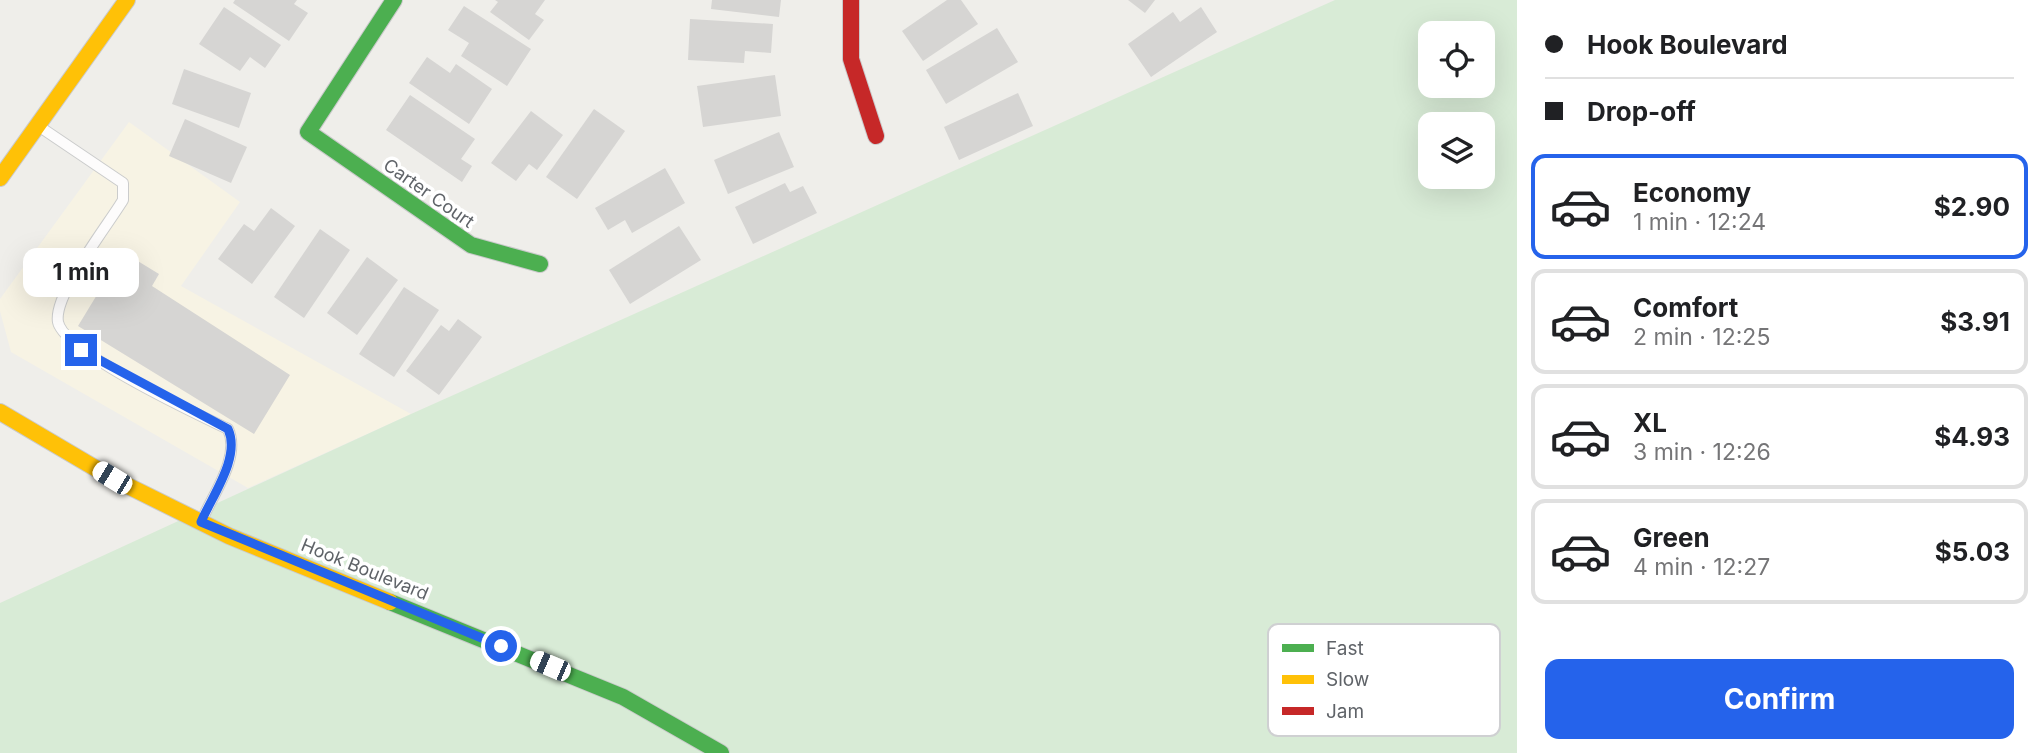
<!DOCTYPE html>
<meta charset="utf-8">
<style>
:root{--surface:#fff;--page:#f6f6f6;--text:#202124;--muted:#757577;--line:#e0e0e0;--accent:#2563eb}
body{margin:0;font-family:Inter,sans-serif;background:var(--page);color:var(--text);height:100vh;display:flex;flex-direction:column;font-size:26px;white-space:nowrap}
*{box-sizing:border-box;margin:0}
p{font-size:23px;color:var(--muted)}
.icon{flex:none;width:38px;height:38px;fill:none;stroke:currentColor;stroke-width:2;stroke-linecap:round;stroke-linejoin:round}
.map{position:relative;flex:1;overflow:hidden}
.details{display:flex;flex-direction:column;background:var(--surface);width:525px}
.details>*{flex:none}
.guide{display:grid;align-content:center;height:154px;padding:0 28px;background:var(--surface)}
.controls{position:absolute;left:1418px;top:21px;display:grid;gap:14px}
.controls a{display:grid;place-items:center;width:77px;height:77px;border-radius:14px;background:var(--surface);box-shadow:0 7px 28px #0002;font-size:35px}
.end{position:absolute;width:32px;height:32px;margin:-16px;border:9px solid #2563eb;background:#fff;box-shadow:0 0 0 4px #fff}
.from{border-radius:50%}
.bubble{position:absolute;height:49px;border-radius:14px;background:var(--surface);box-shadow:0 7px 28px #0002;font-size:23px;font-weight:700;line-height:49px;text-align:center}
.car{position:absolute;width:21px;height:42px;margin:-21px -10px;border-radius:9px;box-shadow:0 0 5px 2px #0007;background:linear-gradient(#fff 24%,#345 0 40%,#fff 0 76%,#345 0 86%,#fff 0)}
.guide b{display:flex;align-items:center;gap:24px;height:66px;font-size:26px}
.guide b+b{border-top:2px solid var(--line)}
.guide i{width:18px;height:18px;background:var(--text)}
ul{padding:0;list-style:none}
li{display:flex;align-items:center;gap:21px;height:105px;margin:0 14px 10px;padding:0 14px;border:4px solid var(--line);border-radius:14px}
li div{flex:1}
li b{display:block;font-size:26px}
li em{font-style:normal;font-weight:700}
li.current{border-color:var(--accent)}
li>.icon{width:63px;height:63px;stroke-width:1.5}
.button{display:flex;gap:14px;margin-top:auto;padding:14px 28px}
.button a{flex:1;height:80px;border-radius:14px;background:var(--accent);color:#fff;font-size:28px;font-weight:700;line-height:80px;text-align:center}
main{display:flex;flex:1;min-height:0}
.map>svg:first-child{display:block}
.commercial{fill:#f7f3e4}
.green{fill:#d8ebd6;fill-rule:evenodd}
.building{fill:#d6d5d3}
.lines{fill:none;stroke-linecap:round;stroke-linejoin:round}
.lane-casing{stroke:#cbcccc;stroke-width:12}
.fast-casing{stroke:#cacacb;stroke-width:18}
.slow-casing{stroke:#cacacb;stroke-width:18}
.jam-casing{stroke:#cacacb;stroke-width:18}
.lane{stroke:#fdfcfc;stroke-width:10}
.fast{stroke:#4caf50;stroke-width:16}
.slow{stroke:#ffc107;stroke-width:16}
.jam{stroke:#c62828;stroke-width:16}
.route{stroke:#2563eb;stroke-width:9}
.labels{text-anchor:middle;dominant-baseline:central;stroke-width:7;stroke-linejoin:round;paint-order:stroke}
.street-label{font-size:18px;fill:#5f6368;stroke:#fff}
.key{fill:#fff;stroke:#cfd0d2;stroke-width:2}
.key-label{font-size:19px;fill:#5f6368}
</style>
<main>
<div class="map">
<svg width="1517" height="753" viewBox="0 0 1517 753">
<rect width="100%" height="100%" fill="#efeeea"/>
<polygon class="commercial" points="129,122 240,202 181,286 411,414 248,488 11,352 0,311 0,299"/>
<path class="green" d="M1335,0H1517V753H0V603L411,414ZM1430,33H1482V86H1430ZM1430,124H1482V177H1430Z"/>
<g class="building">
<polygon points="235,0 297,0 294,4 308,13 289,41 233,3"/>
<polygon points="495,0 545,0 535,14 544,20 529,40 490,12 498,2"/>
<polygon points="712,0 781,0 779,17 711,9"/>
<polygon points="947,0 961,0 978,24 923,61 902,31"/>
<polygon points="1128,0 1155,0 1145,13"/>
<polygon points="464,6 531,49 507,86 461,56 469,43 448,30"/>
<polygon points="224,7 281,45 265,68 250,57 240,71 199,44"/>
<polygon points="1201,7 1217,32 1151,77 1128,44 1173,12 1180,22"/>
<polygon points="690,19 773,24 771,53 745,51 744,63 688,60"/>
<polygon points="997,28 1018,62 946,104 926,70"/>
<polygon points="427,57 450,73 456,64 492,89 469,124 409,83"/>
<polygon points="184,69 251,93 239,128 172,104"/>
<polygon points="775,75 781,116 703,127 697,86"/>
<polygon points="1018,93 1033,126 959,160 944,127"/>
<polygon points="410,95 475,139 461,159 472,166 462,182 386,130"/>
<polygon points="594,109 625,131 577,199 546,177"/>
<polygon points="531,111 563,135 537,170 529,164 516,181 491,163"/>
<polygon points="185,119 247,147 231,183 169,156"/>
<polygon points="779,132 794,167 728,194 714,160"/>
<polygon points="665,168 685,203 632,233 625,220 608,230 595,208"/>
<polygon points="785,183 790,192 803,186 817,213 753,244 735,207"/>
<polygon points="271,208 295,226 252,284 218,259 244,224 254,231"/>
<polygon points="679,226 701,260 630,304 609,270"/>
<polygon points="320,229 350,250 304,318 274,297"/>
<polygon points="123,252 159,274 152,286 290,375 254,434 78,326"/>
<polygon points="367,257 398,280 357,335 327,313"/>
<polygon points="404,287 439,310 394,377 359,354"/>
<polygon points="458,319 482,337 439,395 406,371 441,325 449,331"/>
</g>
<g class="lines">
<defs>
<path id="lane" d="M40,127L123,183V200C108,225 53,295 58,322C64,352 197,414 228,429C241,457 213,494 202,520"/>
<g id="fast">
<polyline points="394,0 308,132 471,245 540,264"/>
<polyline points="390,602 623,697 721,753"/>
</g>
<g id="slow">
<polyline points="0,178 127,0"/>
<polyline points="0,412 112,478 229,536 390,602"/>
</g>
<polyline id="jam" points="851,0 851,59 876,136"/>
</defs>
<use href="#lane" class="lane-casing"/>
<use href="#fast" class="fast-casing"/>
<use href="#slow" class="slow-casing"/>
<use href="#jam" class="jam-casing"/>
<use href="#lane" class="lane"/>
<use href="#fast" class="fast"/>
<use href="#slow" class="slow"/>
<use href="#jam" class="jam"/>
</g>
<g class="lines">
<path class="route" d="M81,350L228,429C241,457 212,496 201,522L501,646"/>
</g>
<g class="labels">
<g class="street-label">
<text transform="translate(429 193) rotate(35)">Carter Court</text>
<text transform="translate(365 569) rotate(22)">Hook Boulevard</text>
</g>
</g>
<rect x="1268" y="624" width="232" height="112" rx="10" class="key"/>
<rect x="1282" y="644" width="32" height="8" fill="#4caf50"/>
<rect x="1282" y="675" width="32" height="9" fill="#ffc107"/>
<rect x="1282" y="707" width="32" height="8" fill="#c62828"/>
<g class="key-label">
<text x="1326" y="655">Fast</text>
<text x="1326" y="686">Slow</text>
<text x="1326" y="718">Jam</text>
</g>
</svg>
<div class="controls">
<a><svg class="icon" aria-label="locate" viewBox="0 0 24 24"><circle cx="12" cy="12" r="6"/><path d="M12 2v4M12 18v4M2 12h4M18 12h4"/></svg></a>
<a><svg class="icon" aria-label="layers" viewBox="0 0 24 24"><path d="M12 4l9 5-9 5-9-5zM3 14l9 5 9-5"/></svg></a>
</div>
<i class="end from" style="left:501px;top:646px"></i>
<i class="end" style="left:81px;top:350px"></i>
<div class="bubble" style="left:23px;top:248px;width:116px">1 min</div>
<i class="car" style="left:112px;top:478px;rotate:301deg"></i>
<i class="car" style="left:550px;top:666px;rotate:293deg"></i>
</div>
<section class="details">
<div class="guide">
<b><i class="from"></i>Hook Boulevard</b>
<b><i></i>Drop-off</b>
</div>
<ul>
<li class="current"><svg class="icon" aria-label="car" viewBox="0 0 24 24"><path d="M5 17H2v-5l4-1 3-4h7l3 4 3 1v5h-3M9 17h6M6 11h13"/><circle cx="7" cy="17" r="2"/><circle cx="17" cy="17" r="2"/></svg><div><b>Economy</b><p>1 min · 12:24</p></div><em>$2.90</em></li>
<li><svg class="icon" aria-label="car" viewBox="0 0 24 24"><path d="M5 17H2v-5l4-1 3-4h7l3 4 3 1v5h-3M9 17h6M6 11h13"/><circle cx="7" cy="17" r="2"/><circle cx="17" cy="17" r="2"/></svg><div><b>Comfort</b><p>2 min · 12:25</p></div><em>$3.91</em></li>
<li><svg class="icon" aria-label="car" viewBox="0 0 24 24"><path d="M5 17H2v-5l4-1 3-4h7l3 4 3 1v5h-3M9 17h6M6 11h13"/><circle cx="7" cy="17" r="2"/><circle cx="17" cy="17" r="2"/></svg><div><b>XL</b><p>3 min · 12:26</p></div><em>$4.93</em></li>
<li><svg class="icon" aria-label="car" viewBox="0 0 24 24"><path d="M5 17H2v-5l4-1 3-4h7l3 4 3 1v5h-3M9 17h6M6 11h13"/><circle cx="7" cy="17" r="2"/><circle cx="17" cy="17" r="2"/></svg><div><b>Green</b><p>4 min · 12:27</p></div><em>$5.03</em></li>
</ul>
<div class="button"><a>Confirm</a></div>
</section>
</main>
